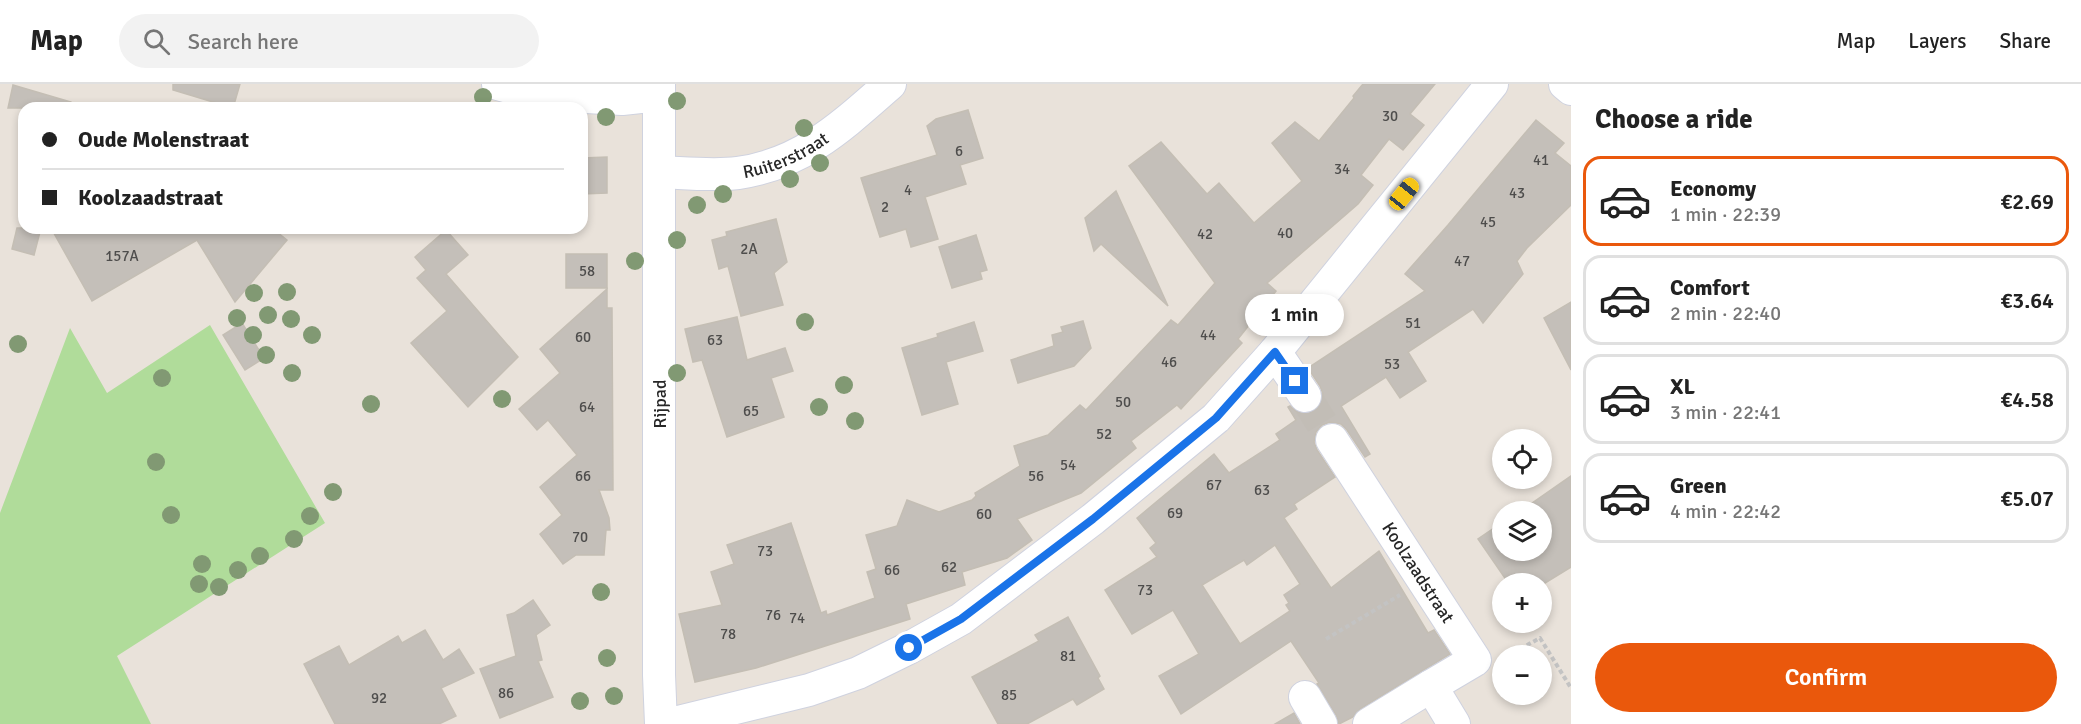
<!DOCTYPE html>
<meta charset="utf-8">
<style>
:root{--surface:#fff;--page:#f2f2f2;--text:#222;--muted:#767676;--line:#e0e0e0;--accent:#ea580c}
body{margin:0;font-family:Signika,sans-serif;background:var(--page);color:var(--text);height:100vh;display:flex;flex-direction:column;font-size:22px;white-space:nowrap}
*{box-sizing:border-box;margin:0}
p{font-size:20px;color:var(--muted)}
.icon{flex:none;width:33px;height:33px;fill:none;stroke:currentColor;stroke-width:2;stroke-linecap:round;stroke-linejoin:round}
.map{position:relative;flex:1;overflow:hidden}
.details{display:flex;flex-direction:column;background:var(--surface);width:510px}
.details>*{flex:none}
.banner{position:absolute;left:18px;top:18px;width:570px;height:132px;border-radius:18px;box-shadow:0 3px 9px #0003;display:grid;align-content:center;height:132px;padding:0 24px;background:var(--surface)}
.controls{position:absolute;left:1492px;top:345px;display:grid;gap:12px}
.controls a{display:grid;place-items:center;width:60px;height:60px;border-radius:50%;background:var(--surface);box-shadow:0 3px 9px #0003;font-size:30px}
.end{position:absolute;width:27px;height:27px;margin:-14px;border:8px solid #1a73e8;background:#fff;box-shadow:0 0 0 3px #fff}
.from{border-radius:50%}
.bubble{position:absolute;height:42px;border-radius:21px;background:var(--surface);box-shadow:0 3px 9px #0003;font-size:20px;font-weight:600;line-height:42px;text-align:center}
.car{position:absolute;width:18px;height:36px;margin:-18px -9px;border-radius:8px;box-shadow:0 0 4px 2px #0007;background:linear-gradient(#f5c518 24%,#345 0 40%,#f5c518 0 76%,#345 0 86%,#f5c518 0)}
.banner b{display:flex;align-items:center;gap:21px;height:57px;font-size:22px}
.banner b+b{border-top:2px solid var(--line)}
.banner i{width:15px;height:15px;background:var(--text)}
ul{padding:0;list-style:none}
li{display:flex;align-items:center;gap:18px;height:90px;margin:0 12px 9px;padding:0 12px;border:3px solid var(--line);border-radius:18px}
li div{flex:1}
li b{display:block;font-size:22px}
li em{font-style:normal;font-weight:600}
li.active{border-color:var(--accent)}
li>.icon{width:54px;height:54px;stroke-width:1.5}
h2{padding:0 24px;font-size:27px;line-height:72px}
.primary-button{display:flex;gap:12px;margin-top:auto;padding:12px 24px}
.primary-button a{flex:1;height:69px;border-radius:36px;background:var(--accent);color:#fff;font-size:24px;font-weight:600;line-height:69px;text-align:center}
header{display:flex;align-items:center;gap:36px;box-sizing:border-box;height:84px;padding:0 30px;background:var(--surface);border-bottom:2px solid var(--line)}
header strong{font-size:28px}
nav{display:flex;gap:33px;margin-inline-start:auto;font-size:21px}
.search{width:420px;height:54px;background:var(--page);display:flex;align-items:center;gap:15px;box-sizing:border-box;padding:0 21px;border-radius:33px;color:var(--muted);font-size:22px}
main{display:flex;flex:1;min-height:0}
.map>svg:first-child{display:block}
.green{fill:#b0dc9a}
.building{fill:#c4bfb9;stroke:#c4beb4;stroke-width:1.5;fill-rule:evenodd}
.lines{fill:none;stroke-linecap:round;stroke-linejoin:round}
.minor-tunnel{stroke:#c2bdb6;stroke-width:32;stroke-dasharray:32 16;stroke-linecap:butt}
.minor-casing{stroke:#cfd2df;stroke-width:34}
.path{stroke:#c3c3c3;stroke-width:4;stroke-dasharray:4.5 3;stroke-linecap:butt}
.minor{stroke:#fff;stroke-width:32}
.tree{fill:#819973}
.route{stroke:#1a73e8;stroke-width:8}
.labels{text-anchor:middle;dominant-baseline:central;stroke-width:4.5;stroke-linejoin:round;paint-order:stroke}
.number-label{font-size:15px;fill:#4e4d4c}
.street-label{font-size:18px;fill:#272727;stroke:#fff}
</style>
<header>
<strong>Map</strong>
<div class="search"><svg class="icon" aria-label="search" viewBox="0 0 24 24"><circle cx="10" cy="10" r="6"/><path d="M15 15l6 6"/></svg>Search here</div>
<nav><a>Map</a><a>Layers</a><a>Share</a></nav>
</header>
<main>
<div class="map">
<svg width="1571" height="640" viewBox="0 0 1571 640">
<rect width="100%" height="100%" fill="#e9e2da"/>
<polygon class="green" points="210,241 325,439 117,572 151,640 0,640 0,429 70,244 107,309"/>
<g class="building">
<polygon points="173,0 240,0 233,24 173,6"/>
<polygon points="1363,0 1435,0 1410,30 1424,41 1403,66 1389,55 1361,91 1373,101 1358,120 1267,199 1276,207 1238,255 1242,259 1181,325 1177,321 1131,357 1136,364 1081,409 1017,435 1032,456 1007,474 962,488 965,501 906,520 910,535 756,584 695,598 679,530 722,521 711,488 734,480 727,461 791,439 821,529 826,527 827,531 875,514 867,488 876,485 866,451 897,442 907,416 939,428 972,416 976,412 975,409 1020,382 1014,362 1048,351 1080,321 1086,326 1171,236 1178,241 1215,199 1129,82 1161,58 1207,110 1219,99 1254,139 1302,97 1272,59 1295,38 1319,57 1354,14 1353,12"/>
<polygon points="13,1 71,18 71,24 8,24"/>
<polygon points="968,26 983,74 960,81 966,100 925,113 938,155 911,163 906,145 880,153 861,94 937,71 927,42 936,35"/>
<path d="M1536,36L1564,59L1555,69L1571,82V121L1527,164L1517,177L1523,190L1483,239L1473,225L1408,268L1426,297L1400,314L1386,293L1341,322L1370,370L1365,373L1347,346L1341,340L1330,338L1322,341L1316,348L1314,358L1317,366L1335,393L1294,420L1297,425L1284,434L1331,504L1379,467L1428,549L1434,546L1450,570L1360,625L1353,633L1339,640L1336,631L1317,600L1319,599L1291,557L1181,630L1159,592L1199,570L1173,526L1132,550L1105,506L1157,473L1150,464L1156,459L1137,434L1214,370L1229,389L1280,356L1276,350L1296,336L1288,323L1290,322L1297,328L1306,330L1316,326L1321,319L1323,310L1320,302L1308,284L1425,207L1405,190L1448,141ZM1275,461L1300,500L1284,511L1289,519L1286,521L1290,527L1240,560L1202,501L1244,476L1247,481Z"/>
<polygon points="607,73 607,109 582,110 582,74"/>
<polygon points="1116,107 1168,222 1101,160 1094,167 1085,134"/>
<polygon points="776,135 787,178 774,189 783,221 741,232 728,182 719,185 712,156 727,152 726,148"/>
<polygon points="17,144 41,144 34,171 12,165"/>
<polygon points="51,144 272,144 287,156 235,218 197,156 92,217"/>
<polygon points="446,146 468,171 446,190 518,273 468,323 411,259 447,227 417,194 426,186 415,173"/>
<polygon points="976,151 987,186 980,188 982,195 952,204 939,163"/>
<rect x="566" y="170" width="41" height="34"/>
<polygon points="607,205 607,224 612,224 613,406 599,406 609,434 610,446 606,446 604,471 576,471 563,480 540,450 562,431 540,403 577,371 548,336 537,346 519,325 560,289 540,265"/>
<polygon points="1571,218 1571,286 1544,234"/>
<polygon points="737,233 747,276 785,264 793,287 771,294 784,333 727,353 702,276 693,278 685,245"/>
<polygon points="1083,237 1091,264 1074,282 1018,299 1011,276 1054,262 1052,251 1063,248 1061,243"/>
<polygon points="974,238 983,267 946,278 958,320 922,331 902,264 938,253 937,250"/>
<polygon points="242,239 264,274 245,286 223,251"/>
<polygon points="1571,392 1571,483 1542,501 1542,500 1509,500 1478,455 1503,438 1503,466 1542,466 1542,428 1519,428"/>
<polygon points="533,516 550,541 536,551 542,576 538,577 553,613 500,634 480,585 516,572 507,531 514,529"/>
<polygon points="1068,533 1100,592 1098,594 1104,605 1077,621 1073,615 1027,640 998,640 972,593 1039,557 1035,551"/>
<polygon points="425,546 443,576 459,565 474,589 441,604 456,632 439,640 335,640 304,580 339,562 349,581 398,552 402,559"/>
<polygon points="1294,629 1300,640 1275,640"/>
</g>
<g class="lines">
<polyline class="minor-tunnel" points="1305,312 1332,356"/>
<defs>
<g id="minor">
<polyline points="498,0 533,10 622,15 659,11"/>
<polyline points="659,0 659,591 661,640"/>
<polyline points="1565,0 1571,5"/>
<path id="s1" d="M660,88C685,89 713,92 738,89C803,80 843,41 890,0"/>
<polyline points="1275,268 1305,312"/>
<path id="s2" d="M1332,356L1475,576L1431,602L1454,640"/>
<polyline points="1305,613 1321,640"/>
<polyline points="670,640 809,606 858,589 909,564 961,535 1093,435 1216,334 1275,268 1492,0"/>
<polyline points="1369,640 1431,602"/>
</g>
</defs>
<use href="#minor" class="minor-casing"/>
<g class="path">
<polyline points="1326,555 1400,511"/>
<polyline points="1507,572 1540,554 1571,604"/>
</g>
<use href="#minor" class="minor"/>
</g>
<g class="tree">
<circle cx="483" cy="13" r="9"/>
<circle cx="677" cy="17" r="9"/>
<circle cx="606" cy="33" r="9"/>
<circle cx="804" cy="44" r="9"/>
<circle cx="820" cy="79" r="9"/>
<circle cx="790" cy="95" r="9"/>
<circle cx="723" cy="110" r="9"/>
<circle cx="697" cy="121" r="9"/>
<circle cx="677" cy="156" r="9"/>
<circle cx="635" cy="177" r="9"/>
<circle cx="287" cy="208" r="9"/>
<circle cx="254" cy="209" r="9"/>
<circle cx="268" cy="231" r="9"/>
<circle cx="237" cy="234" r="9"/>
<circle cx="291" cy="235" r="9"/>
<circle cx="805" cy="238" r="9"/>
<circle cx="253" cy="251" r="9"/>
<circle cx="312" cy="251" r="9"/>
<circle cx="18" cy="260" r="9"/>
<circle cx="266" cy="271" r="9"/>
<circle cx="292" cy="289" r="9"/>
<circle cx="677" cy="289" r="9"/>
<circle cx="162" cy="294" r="9"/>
<circle cx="844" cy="301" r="9"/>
<circle cx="502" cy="315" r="9"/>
<circle cx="371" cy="320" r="9"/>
<circle cx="819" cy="323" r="9"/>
<circle cx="855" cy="337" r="9"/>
<circle cx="156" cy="378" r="9"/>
<circle cx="333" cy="408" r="9"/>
<circle cx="171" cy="431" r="9"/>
<circle cx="310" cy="432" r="9"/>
<circle cx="294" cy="455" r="9"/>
<circle cx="260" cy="472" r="9"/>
<circle cx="202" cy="480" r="9"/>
<circle cx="238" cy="486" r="9"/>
<circle cx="199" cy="500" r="9"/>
<circle cx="219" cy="503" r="9"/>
<circle cx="601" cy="508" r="9"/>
<circle cx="607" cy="574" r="9"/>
<circle cx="614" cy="612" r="9"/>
<circle cx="580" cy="617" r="9"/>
</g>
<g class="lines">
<polyline class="route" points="909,564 961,535 1093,435 1216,334 1275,268 1295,297"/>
</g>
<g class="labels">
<g class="number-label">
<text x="1390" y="32">30</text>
<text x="959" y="67">6</text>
<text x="1541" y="76">41</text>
<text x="1342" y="85">34</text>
<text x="908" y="106">4</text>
<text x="1517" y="109">43</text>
<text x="885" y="123">2</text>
<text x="1488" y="138">45</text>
<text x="1285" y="149">40</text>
<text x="1205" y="150">42</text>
<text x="749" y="165">2A</text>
<text x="122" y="172">157A</text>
<text x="1462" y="177">47</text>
<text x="587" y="187">58</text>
<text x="1413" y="239">51</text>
<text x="1208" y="251">44</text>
<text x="583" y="253">60</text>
<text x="715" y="256">63</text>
<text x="1169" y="278">46</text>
<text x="1392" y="280">53</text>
<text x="1123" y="318">50</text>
<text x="587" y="323">64</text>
<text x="751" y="327">65</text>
<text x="1104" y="350">52</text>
<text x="1068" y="381">54</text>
<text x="583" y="392">66</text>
<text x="1036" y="392">56</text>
<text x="1214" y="401">67</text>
<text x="1262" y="406">63</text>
<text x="1175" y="429">69</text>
<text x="984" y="430">60</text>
<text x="580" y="453">70</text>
<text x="765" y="467">73</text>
<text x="949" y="483">62</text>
<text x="892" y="486">66</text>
<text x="1145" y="506">73</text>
<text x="773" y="531">76</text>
<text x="797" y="534">74</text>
<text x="728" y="550">78</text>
<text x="1068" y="572">81</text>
<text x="506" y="609">86</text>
<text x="1009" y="611">85</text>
<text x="379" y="614">92</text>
</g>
<g class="street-label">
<text stroke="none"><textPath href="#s1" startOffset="129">Ruiterstraat</textPath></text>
<text transform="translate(660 320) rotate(-90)">Rijpad</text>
<text stroke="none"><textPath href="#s2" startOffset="158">Koolzaadstraat</textPath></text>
</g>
</g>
</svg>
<div class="controls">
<a><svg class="icon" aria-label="locate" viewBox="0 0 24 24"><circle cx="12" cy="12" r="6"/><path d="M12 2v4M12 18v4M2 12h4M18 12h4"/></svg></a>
<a><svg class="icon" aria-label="layers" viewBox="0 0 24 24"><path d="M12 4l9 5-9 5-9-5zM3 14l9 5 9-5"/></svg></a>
<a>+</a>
<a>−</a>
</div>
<i class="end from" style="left:909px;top:564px"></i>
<i class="end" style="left:1295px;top:297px"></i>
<div class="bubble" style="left:1245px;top:210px;width:99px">1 min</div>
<i class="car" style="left:1404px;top:110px;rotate:39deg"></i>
<div class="banner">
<b><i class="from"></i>Oude Molenstraat</b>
<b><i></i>Koolzaadstraat</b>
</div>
</div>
<section class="details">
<h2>Choose a ride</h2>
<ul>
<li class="active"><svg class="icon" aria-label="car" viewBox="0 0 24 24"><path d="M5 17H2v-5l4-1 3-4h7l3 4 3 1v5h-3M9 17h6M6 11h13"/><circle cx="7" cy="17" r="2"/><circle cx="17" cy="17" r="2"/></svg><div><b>Economy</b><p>1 min · 22:39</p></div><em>€2.69</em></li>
<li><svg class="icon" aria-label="car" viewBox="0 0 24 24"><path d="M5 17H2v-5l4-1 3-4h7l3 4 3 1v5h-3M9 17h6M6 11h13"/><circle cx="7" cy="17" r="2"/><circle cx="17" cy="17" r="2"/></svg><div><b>Comfort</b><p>2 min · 22:40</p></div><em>€3.64</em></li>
<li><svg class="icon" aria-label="car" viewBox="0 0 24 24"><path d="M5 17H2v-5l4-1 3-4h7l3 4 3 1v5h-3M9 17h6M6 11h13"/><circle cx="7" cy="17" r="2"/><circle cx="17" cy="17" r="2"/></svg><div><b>XL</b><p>3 min · 22:41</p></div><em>€4.58</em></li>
<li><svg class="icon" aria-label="car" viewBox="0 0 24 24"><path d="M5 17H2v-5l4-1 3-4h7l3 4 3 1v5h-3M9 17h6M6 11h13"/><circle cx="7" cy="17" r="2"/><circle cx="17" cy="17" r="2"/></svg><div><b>Green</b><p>4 min · 22:42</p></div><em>€5.07</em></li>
</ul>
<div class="primary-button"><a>Confirm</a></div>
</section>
</main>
